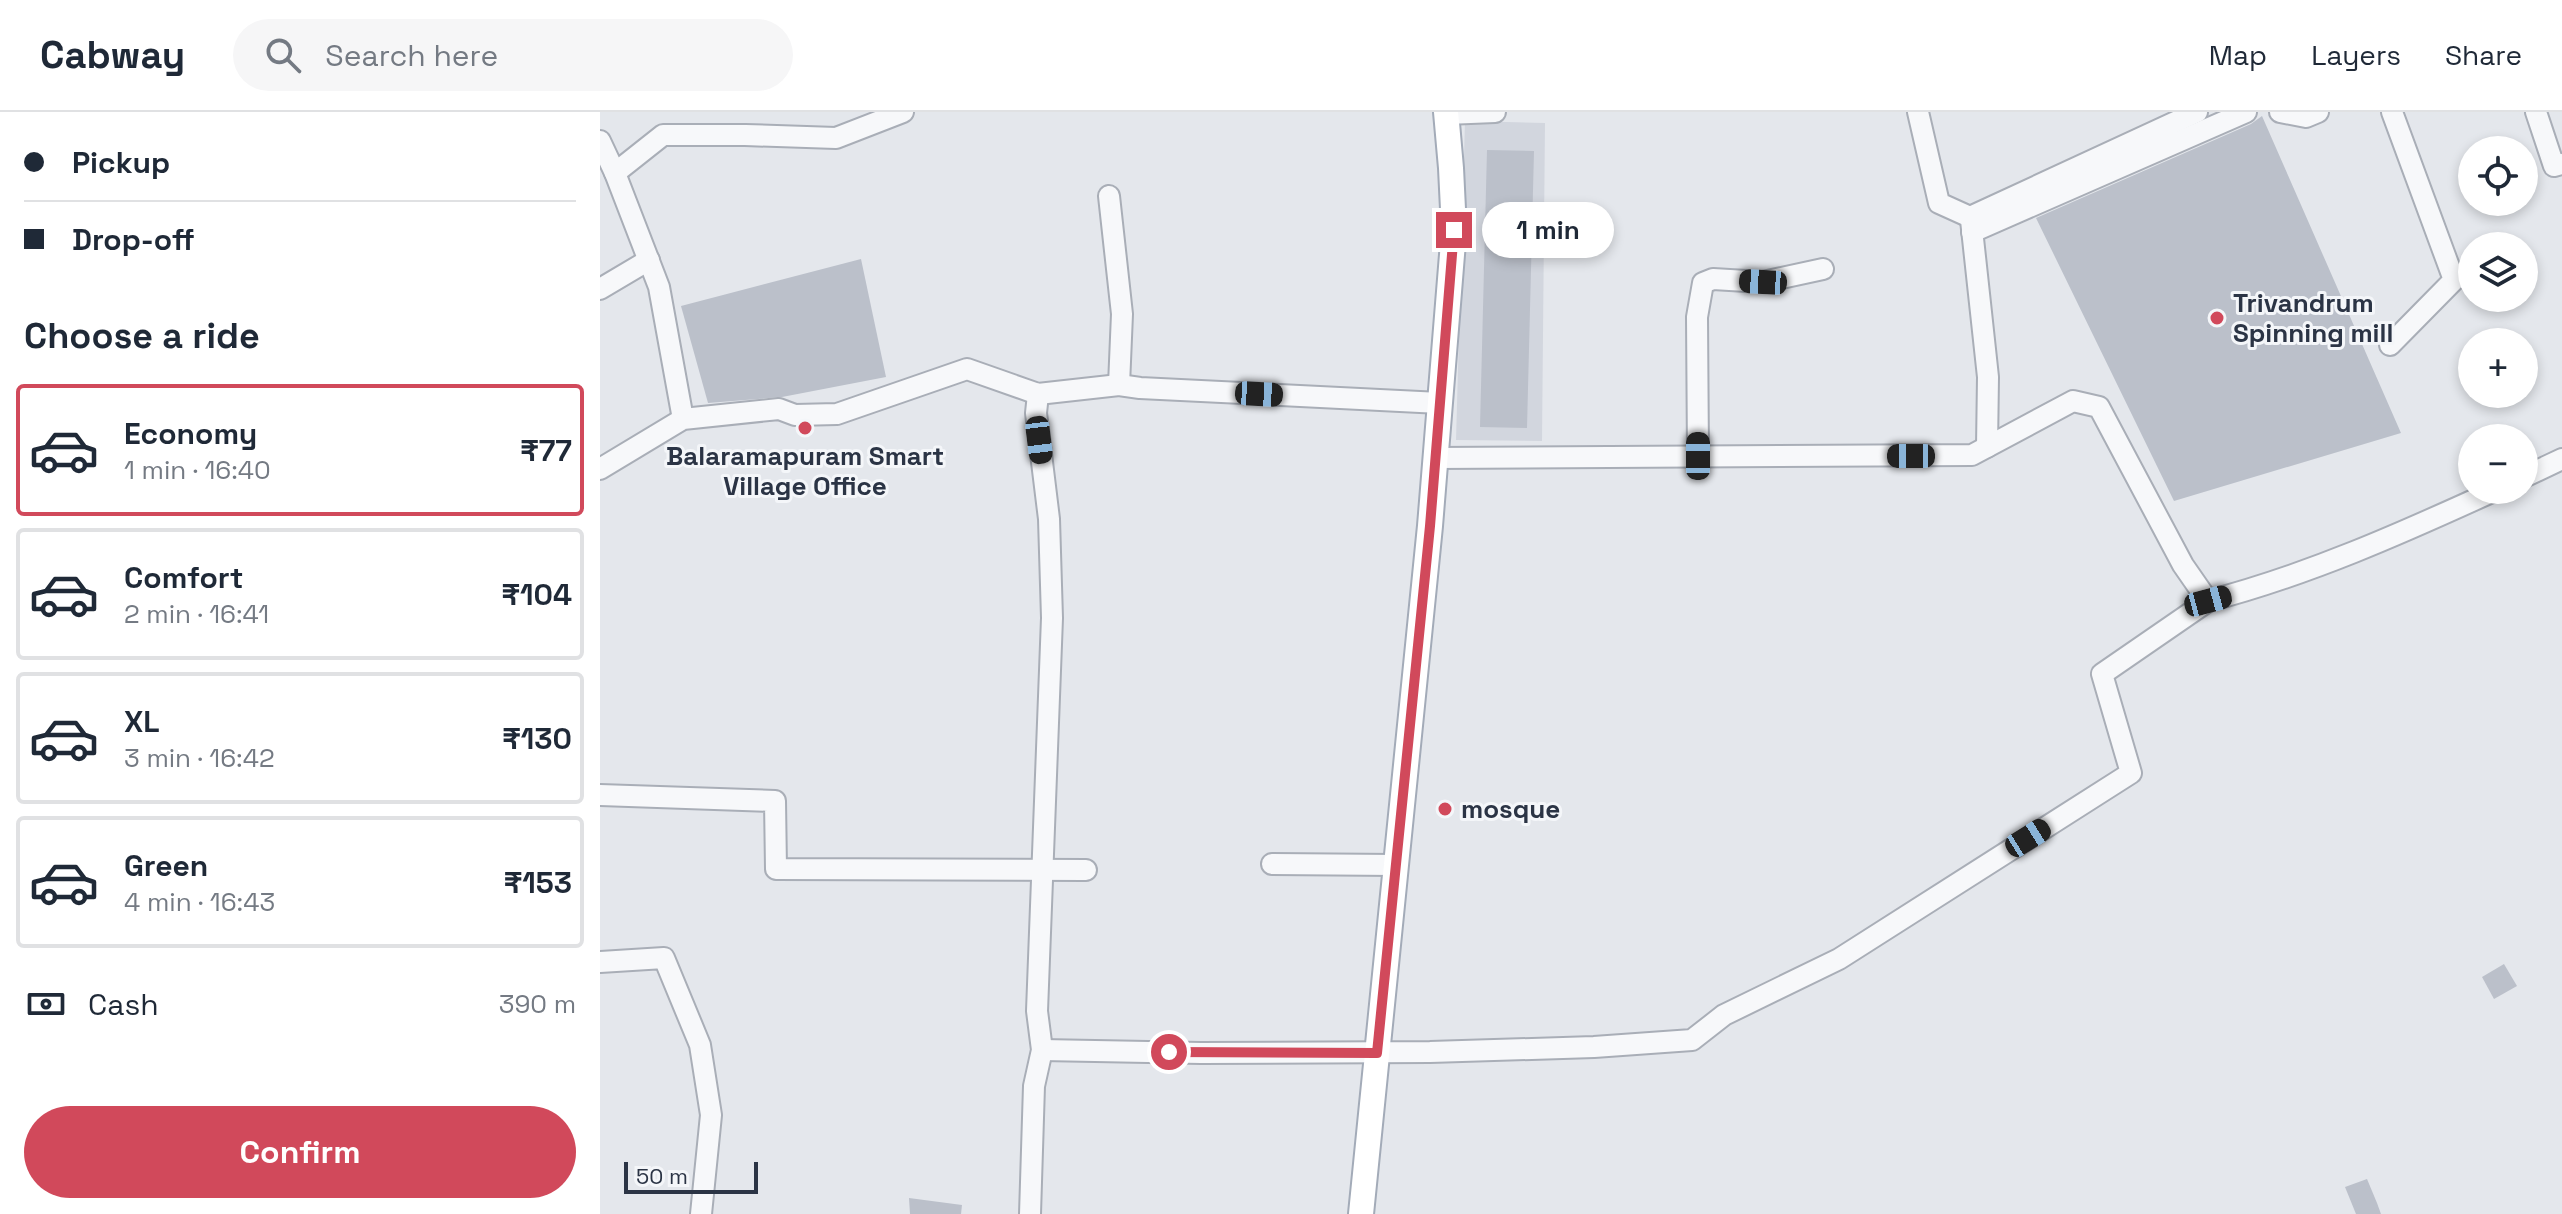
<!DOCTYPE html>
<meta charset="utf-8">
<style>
:root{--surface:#fff;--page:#f6f6f7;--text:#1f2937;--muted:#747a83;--line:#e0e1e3;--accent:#d1495b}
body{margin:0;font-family:"Space Grotesk",sans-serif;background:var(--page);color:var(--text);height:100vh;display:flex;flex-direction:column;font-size:30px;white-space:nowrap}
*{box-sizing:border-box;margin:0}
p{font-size:26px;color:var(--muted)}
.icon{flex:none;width:44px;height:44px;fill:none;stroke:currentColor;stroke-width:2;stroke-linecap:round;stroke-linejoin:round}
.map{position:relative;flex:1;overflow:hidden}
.sheet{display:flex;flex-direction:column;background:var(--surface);width:600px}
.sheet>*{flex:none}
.top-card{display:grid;align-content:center;height:176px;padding:0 24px;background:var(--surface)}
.fabs{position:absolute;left:1858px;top:24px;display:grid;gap:16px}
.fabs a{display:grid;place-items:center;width:80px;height:80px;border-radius:50%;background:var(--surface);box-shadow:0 4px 12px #0003;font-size:40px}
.scale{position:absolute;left:24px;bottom:20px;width:134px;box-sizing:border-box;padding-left:8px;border:4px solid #2b3445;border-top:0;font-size:22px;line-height:28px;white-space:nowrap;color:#2b3445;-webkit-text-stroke:6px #f4f6f9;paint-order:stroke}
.end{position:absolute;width:36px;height:36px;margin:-18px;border:10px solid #d1495b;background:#fff;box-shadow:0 0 0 4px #fff}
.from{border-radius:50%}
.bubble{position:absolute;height:56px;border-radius:28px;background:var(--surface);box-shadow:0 4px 12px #0003;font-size:26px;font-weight:700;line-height:56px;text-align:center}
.car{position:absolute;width:24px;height:48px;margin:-24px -12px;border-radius:10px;box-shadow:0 0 6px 2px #0007;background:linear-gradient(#222 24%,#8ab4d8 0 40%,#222 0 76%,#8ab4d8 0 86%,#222 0)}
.top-card b{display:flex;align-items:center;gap:28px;height:76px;font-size:30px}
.top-card b+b{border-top:2px solid var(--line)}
.top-card i{width:20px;height:20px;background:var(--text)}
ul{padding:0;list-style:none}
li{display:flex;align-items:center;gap:24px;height:132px;margin:0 16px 12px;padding:0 8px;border:4px solid var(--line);border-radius:8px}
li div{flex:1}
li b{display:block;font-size:30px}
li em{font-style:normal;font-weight:700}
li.on{border-color:var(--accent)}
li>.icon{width:72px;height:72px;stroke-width:1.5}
h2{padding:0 24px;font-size:36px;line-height:96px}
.pay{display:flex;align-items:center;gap:20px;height:88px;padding:0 24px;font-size:30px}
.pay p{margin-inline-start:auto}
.primary-button{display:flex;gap:16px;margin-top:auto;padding:16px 24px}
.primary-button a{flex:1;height:92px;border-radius:48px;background:var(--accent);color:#fff;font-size:32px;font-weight:700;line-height:92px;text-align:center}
header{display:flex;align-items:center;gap:48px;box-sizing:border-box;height:112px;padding:0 40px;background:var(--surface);border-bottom:2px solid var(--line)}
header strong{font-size:38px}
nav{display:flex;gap:44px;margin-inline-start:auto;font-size:28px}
.search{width:560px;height:72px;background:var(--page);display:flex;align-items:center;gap:20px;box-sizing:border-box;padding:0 28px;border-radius:44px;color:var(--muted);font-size:30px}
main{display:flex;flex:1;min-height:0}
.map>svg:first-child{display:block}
.built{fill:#d2d6de}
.building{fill:#bbc0ca}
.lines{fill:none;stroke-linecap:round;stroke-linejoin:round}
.minor-casing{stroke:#a9aeb7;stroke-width:24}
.major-casing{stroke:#a3abb8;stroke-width:28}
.minor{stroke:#f7f8fa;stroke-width:20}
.major{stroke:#fff;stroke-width:24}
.route{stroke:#d1495b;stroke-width:10}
.poi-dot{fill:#d1495b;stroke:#f4f6f9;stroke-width:3}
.labels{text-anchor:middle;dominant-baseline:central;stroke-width:6;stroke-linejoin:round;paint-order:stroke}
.poi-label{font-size:26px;font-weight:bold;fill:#2b3445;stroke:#f4f6f9;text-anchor:start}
</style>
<header>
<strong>Cabway</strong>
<div class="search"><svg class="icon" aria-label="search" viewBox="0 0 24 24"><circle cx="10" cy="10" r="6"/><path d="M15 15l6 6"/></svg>Search here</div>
<nav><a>Map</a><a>Layers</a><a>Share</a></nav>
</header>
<main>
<section class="sheet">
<div class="top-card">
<b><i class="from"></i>Pickup</b>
<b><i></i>Drop-off</b>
</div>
<h2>Choose a ride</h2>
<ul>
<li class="on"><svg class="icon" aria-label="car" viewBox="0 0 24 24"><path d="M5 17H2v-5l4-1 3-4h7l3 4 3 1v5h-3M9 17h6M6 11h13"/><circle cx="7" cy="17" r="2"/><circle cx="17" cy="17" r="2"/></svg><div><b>Economy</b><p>1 min · 16:40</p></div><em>₹77</em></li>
<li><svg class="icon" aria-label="car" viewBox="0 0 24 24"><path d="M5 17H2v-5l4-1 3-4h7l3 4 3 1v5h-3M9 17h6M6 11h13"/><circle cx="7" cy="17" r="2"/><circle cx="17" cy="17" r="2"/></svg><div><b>Comfort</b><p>2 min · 16:41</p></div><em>₹104</em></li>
<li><svg class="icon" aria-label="car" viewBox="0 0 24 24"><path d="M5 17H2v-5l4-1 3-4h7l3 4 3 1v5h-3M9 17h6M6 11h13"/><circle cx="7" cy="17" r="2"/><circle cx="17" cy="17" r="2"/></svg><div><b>XL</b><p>3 min · 16:42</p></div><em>₹130</em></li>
<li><svg class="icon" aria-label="car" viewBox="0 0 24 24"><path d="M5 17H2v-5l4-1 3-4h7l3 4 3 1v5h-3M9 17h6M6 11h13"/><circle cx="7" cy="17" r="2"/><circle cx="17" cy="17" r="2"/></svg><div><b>Green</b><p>4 min · 16:43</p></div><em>₹153</em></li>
</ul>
<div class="pay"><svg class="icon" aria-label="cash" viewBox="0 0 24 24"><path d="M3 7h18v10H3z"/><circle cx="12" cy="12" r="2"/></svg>Cash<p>390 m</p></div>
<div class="primary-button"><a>Confirm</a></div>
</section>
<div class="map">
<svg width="1962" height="1102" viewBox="0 0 1962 1102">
<rect width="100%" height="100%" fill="#e4e7ec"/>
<polygon class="built" points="865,9 945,11 942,329 856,328"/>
<g class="building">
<polygon points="1662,4 1801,321 1574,389 1436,106 1651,12"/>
<polygon points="887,38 934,39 927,316 880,315"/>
<polygon points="261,147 286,265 182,285 108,291 81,194"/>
<polygon points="1904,852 1917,874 1894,887 1882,865"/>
<polygon points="1767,1067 1777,1091 1781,1102 1756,1102 1745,1075"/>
<polygon points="309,1086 362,1093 361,1102 310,1102"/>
</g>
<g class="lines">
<defs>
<g id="minor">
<polyline points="1318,0 1339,91 1370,105 1597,0"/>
<polyline points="1680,0 1706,5 1718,0"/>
<polyline points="1936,0 1954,54 1962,52"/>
<polyline points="846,2 895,0"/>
<polyline points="0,29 15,61 59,175 83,307"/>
<polyline points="15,61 63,23 145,23 236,26 303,0"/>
<polyline points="509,84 522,202 519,273"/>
<polyline points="1371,108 1388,265 1387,335"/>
<polyline points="1372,120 1646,0"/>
<polyline points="0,177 49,148"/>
<polyline points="1790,233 1854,168 1792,0"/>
<polyline points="1098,344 1097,205 1103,171 1113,167 1163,170 1223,157"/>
<path d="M835,346L1372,343L1473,289L1499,295L1583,453L1608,489C1708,463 1802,421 1896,378"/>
<polyline points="0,357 83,307 179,297 195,303 237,302 367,257 438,282 519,273 540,276 840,291"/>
<polyline points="1924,365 1962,347"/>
<polyline points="0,683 175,689 176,757 486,758"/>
<polyline points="672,752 796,753"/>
<polyline points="0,850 64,846 100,933 111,1003 101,1102"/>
<polyline points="442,938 601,941 830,940 994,935 1092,928 1124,903 1239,847 1531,661 1502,562 1608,489"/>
<polyline points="430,1102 434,974 442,938 437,899 452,506 449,407 436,301 438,282"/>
</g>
<polyline id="major" points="761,1102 830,414 854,118 851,56 846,0"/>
</defs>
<use href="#minor" class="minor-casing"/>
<use href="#major" class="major-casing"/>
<use href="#minor" class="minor"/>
<use href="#major" class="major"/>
</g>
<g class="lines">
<polyline class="route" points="569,940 777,941 830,414 854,118"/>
</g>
<g class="poi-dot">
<circle cx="1617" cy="206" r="8"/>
<circle cx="205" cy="316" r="8"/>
<circle cx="845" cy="697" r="8"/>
</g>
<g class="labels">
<g class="poi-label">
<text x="1633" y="191">Trivandrum<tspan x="1633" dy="30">Spinning mill</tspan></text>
<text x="205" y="344" text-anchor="middle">Balaramapuram Smart<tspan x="205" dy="30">Village Office</tspan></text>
<text x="861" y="697">mosque</text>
</g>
</g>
</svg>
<div class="fabs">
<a><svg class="icon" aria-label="locate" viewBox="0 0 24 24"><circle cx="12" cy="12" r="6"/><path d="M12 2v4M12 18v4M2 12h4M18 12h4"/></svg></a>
<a><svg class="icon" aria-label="layers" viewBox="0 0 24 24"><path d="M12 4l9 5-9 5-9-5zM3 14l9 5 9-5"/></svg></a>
<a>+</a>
<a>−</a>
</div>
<div class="scale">50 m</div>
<i class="end from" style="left:569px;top:940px"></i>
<i class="end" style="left:854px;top:118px"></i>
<div class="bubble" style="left:882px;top:90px;width:132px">1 min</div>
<i class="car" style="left:1163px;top:170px;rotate:273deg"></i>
<i class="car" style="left:659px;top:282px;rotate:93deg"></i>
<i class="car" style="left:439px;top:328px;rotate:173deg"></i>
<i class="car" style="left:1098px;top:344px;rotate:0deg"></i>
<i class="car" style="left:1311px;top:344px;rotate:270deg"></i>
<i class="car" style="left:1608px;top:489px;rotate:75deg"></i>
<i class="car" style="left:1428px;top:726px;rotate:58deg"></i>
</div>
</main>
